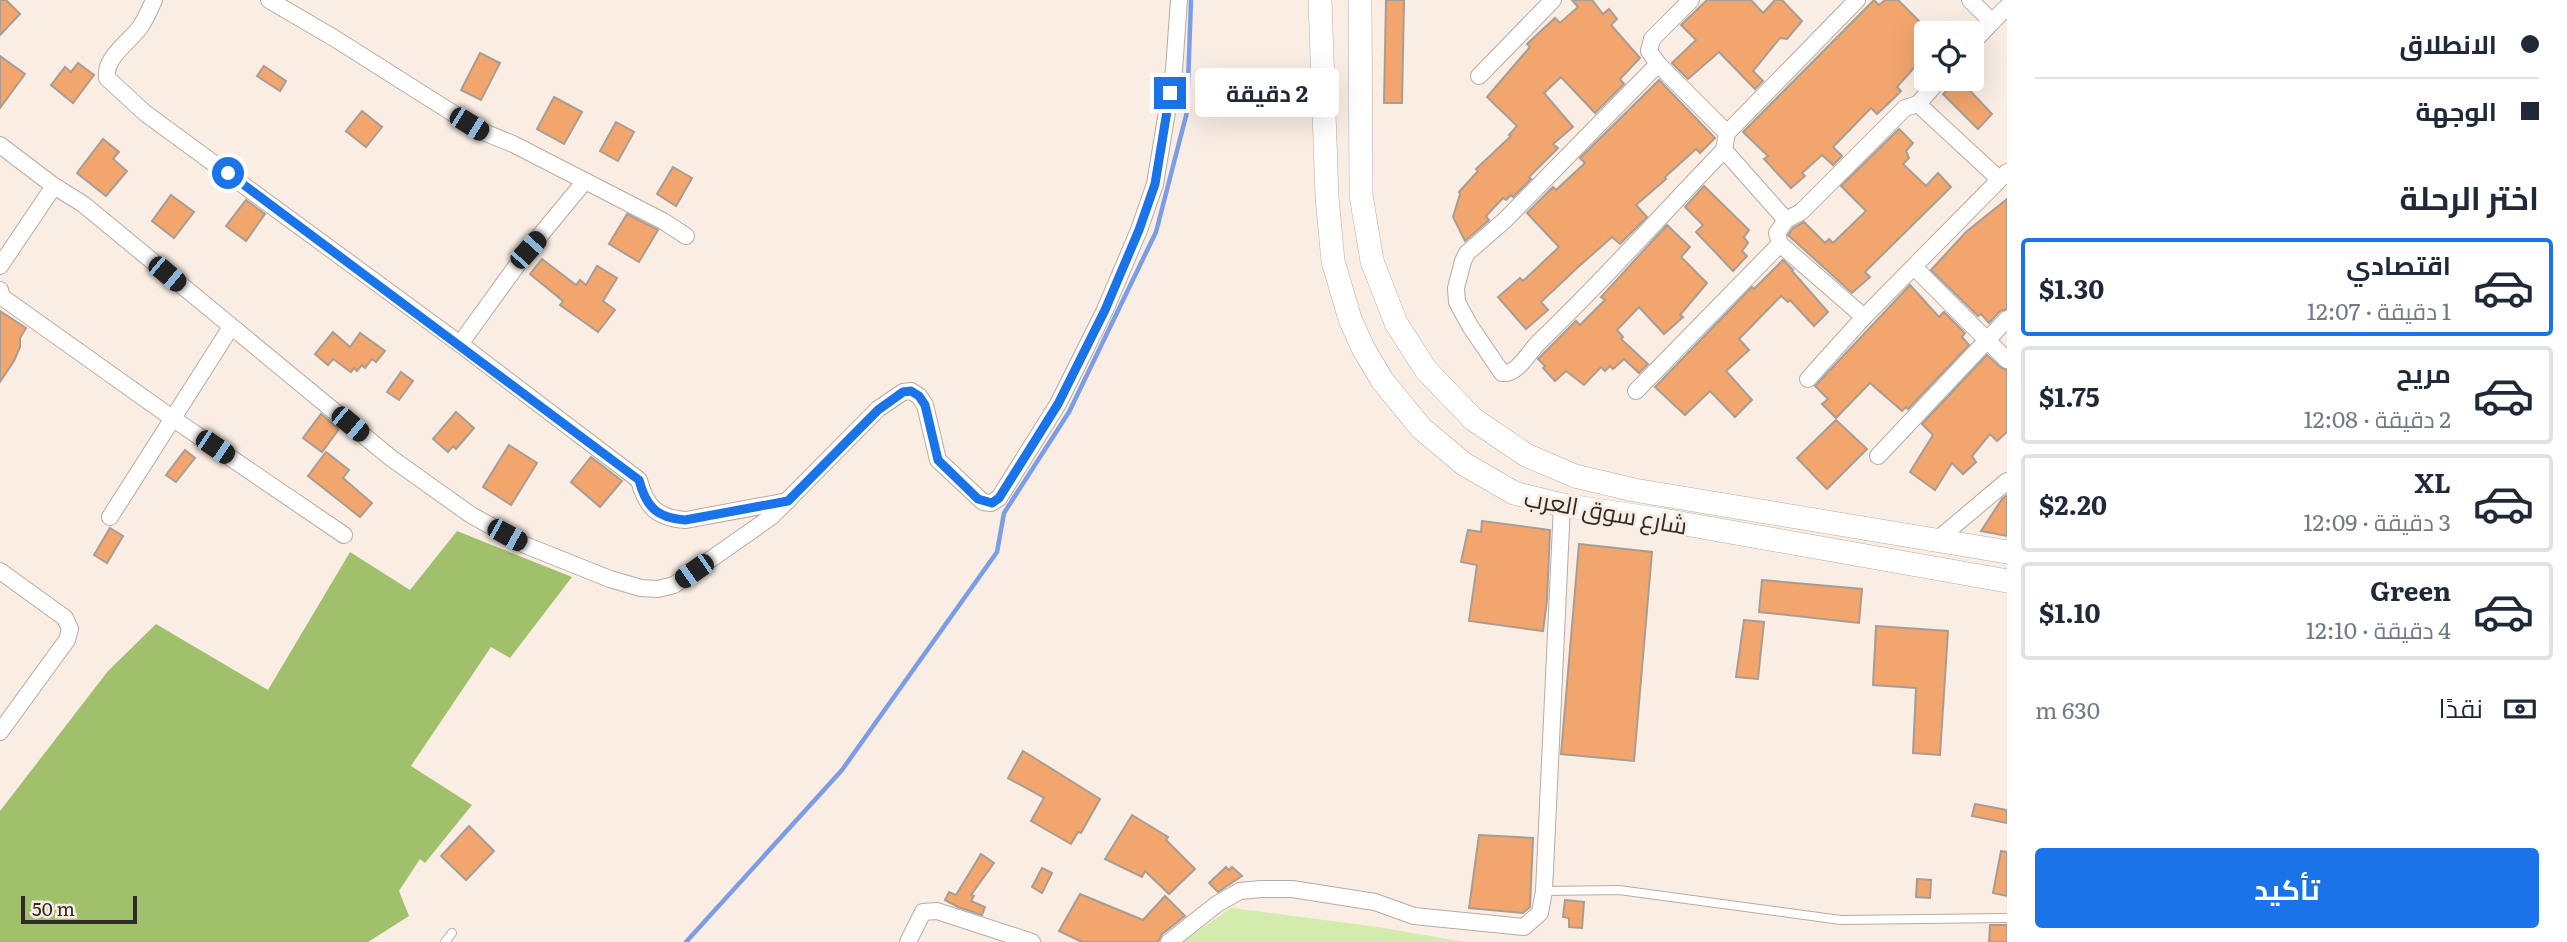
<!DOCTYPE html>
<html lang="ar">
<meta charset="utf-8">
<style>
:root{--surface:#fff;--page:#f2f2f3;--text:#1f2937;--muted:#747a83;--line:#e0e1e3;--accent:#1a73e8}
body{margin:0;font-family:Literata,Cairo,serif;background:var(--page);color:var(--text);direction:rtl;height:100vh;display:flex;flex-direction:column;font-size:26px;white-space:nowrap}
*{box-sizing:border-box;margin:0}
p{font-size:23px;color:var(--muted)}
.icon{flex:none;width:38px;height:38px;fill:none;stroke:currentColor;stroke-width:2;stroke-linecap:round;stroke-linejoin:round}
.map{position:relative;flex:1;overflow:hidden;direction:ltr}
.details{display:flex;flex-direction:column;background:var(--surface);width:560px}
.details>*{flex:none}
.banner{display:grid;align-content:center;height:154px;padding:0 28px;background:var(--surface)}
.buttons{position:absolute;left:1914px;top:21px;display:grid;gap:14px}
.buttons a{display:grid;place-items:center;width:70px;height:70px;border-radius:7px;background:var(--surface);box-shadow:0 7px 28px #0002;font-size:35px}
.scale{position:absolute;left:21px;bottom:18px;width:116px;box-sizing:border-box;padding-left:7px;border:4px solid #302b27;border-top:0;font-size:19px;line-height:24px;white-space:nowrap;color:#302b27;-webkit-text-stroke:5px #faede3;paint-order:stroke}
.end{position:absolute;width:32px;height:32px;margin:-16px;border:9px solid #1a73e8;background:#fff;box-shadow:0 0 0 4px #fff}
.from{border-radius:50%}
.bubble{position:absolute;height:49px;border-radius:7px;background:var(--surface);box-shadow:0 7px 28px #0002;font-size:23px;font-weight:700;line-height:49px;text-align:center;direction:rtl}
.car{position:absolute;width:21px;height:42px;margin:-21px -10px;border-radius:9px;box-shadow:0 0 5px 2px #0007;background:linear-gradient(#222 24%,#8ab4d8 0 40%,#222 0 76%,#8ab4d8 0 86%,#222 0)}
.banner b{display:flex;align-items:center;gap:24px;height:66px;font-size:26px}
.banner b+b{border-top:2px solid var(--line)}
.banner i{width:18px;height:18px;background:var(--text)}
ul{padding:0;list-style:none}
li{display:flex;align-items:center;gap:21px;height:98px;margin:0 14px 10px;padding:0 14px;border:4px solid var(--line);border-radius:7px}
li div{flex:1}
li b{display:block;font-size:26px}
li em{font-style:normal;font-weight:700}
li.selected{border-color:var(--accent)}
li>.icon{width:63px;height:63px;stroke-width:1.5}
h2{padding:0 28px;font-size:32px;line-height:84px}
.pay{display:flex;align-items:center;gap:18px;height:77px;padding:0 28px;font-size:26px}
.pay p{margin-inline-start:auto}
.cta{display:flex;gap:14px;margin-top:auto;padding:14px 28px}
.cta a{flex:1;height:80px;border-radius:7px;background:var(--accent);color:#fff;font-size:28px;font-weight:700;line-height:80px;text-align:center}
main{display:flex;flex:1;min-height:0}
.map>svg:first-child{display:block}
.green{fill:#d3ebad}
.forest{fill:#a1c06c}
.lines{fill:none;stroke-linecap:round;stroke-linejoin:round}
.stream{stroke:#7b9de7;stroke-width:4.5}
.building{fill:#f2a66d;stroke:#a99c93;stroke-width:2}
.service-casing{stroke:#b7aba2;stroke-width:10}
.minor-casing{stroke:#b7aba2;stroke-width:18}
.secondary-casing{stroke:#b7aba2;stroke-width:24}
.service{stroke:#fff;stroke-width:8}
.minor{stroke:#fff;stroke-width:16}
.secondary{stroke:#fff;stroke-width:23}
.route{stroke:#1a73e8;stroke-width:9}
.labels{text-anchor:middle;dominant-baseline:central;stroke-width:6;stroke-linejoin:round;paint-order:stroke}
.street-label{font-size:24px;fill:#302b27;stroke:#faede3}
</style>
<main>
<section class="details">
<div class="banner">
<b><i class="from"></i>الانطلاق</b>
<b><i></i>الوجهة</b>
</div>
<h2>اختر الرحلة</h2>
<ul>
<li class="selected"><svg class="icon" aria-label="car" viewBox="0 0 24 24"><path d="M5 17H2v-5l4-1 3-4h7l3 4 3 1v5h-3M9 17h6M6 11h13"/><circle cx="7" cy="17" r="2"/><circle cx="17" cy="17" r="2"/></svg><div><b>اقتصادي</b><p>1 دقيقة · 12:07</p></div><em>$1.30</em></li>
<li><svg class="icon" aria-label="car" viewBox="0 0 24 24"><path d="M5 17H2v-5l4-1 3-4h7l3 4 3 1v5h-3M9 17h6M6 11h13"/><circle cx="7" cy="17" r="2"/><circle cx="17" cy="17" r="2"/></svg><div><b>مريح</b><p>2 دقيقة · 12:08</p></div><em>$1.75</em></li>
<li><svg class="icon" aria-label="car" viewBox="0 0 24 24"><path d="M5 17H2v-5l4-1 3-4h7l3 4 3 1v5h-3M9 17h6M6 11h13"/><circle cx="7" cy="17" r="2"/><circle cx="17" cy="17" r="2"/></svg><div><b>XL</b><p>3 دقيقة · 12:09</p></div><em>$2.20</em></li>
<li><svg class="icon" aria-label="car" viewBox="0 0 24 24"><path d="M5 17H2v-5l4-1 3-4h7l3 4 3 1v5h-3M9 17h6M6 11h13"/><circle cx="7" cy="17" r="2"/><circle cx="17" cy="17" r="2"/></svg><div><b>Green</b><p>4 دقيقة · 12:10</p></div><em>$1.10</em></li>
</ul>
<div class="pay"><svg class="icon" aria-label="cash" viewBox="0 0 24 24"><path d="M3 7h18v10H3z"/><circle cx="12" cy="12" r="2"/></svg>نقدًا<p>630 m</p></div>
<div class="cta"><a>تأكيد</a></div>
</section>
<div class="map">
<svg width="2007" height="942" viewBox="0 0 2007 942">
<rect width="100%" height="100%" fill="#faede3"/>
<polygon class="green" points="1231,908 1378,927 1465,942 1182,942"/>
<polygon class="forest" points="457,531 572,577 510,658 491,647 411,766 472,805 425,863 420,859 399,891 409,916 368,942 0,942 0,811 108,671 156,624 268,690 350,552 410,590"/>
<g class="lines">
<polyline class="stream" points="686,942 842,770 997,552 1004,513 1069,412 1156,232 1187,112 1191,0"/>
</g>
<g class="building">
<polygon points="0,0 6,0 20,14 0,35"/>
<polygon points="1386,0 1404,0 1402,103 1384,103"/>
<polygon points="1572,0 1592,0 1603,14 1609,9 1617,19 1611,25 1640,58 1620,79 1624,84 1595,113 1561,77 1544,93 1573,127 1553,144 1558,148 1529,177 1531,179 1513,197 1511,195 1506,200 1503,198 1486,216 1489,220 1465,241 1453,217 1460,194 1459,192 1478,171 1476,169 1511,136 1509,135 1517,126 1487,97 1530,47 1527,44 1555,18 1560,23 1578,7"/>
<polygon points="1707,0 1751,0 1763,13 1775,0 1782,0 1802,21 1787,39 1780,38 1753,71 1763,81 1755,89 1719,52 1688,79 1672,63 1696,40 1681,25"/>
<polygon points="1874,0 1879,5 1885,0 1898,0 1927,29 1927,53 1897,87 1901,91 1893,99 1877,114 1871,108 1833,147 1842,156 1833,165 1822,155 1802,173 1805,176 1791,188 1764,159 1768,156 1743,132"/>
<polygon points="480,53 500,63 481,100 461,90"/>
<polygon points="0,56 25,74 0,108"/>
<polygon points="78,63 94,75 73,103 51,85 65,67 71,72"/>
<polygon points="264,66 286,81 280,91 257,76"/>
<polygon points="1959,79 1992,114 1978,129 1943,94"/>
<polygon points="1659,80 1715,138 1700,153 1696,149 1665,177 1666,179 1636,205 1647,217 1620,244 1612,237 1577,268 1541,302 1548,310 1526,329 1498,297 1520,278 1523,281 1559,247 1527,213 1553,187 1556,190 1585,163 1580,158"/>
<polygon points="554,97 582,112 564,144 537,129"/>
<polygon points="362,111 382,127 366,147 346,131"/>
<polygon points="616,122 634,132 618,161 600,151"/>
<polygon points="1899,129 1913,143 1906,151 1909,158 1903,164 1926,186 1938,173 1951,187 1865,272 1870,277 1852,293 1788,235 1793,228 1804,222 1825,243 1829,239 1833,243 1866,211 1841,186"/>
<polygon points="103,139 119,152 113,159 127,171 106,196 77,173"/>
<polygon points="673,167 692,178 676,206 657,194"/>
<polygon points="1704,186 1749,230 1744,237 1748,243 1742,251 1747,256 1733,271 1696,232 1703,225 1685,207"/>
<polygon points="171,195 194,212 174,238 152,221"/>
<polygon points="2007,199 2007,309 2000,311 1989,323 1981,314 1978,316 1931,270 1966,232"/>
<polygon points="246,200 265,214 246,241 226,226"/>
<polygon points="627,214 658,230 639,262 609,244"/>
<polygon points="1667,225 1690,247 1681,257 1707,283 1680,315 1683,317 1664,334 1639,307 1617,330 1623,337 1621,339 1648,364 1639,373 1624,359 1613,369 1610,366 1605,371 1601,367 1584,385 1566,371 1555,381 1543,368 1545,366 1538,359 1576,321 1580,325 1605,300 1601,297"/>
<polygon points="542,259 576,285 580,280 586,285 597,266 617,278 603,301 615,310 598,332 560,305 563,301 530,274"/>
<polygon points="1783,260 1793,270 1792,271 1828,312 1814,326 1790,300 1788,302 1781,296 1739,339 1749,350 1726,371 1752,400 1735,417 1710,391 1685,415 1655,387 1752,287 1754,289"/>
<polygon points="1910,285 1939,317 1944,312 1965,333 1962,337 1969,345 1908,409 1906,407 1902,411 1870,383 1836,418 1822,404 1828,399 1815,386"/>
<polygon points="0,311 26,328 20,338 20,347 14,361 0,382"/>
<polygon points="333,332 350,347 360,333 385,351 376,362 372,359 365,368 362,365 357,371 354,368 351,372 333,359 328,365 315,354"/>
<polygon points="1987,355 2000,367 2007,370 2007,432 1997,441 1990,434 1972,456 1976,462 1963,474 1952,463 1935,490 1910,472 1933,435 1922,424"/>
<polygon points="401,372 413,381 399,400 387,392"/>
<polygon points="456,412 474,428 456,449 453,446 448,452 433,439"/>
<polygon points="321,414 339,429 322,452 303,438"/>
<polygon points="1836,420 1867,449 1827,489 1797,458"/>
<polygon points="509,445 537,463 511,505 483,487"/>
<polygon points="185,450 195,458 176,482 166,475"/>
<polygon points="326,452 349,470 343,478 372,503 360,517 308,476"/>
<polygon points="591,457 622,481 600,507 571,482"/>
<polygon points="2007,495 2007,536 1981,531 2002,499"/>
<polygon points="1482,521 1550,530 1547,600 1543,631 1469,621 1477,565 1461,562 1468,530 1481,532"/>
<polygon points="110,528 123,536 107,563 94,555"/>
<polygon points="1579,544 1652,552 1634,761 1561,754"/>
<polygon points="1762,580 1862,589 1859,623 1759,612"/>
<polygon points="1744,620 1764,622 1758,679 1736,677"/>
<polygon points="1876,626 1948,631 1940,755 1913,753 1916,688 1873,685"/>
<polygon points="1023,751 1100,799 1081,833 1078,832 1071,844 1031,821 1044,798 1008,778"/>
<polygon points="1975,804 2007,810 2007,823 1972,816"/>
<polygon points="1132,815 1168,837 1166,840 1195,869 1169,894 1145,871 1142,877 1105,859"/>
<polygon points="469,826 494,851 466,880 441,856"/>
<polygon points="1479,835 1533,838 1530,907 1523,913 1469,908"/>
<polygon points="2001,851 2007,852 2007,896 1993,893"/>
<polygon points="981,854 994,863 971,895 974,896 971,901 985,907 982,915 958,907 945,900 949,892 956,895"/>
<polygon points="1226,867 1229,870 1232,867 1242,876 1218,892 1209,883"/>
<polygon points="1042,868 1052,873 1042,893 1032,887"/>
<polygon points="1917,879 1931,880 1930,898 1916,897"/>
<polygon points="1080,894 1143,920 1165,896 1185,916 1162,934 1158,942 1082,942 1059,931"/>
<polygon points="1565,900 1584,902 1582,928 1569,927 1569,918 1563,917"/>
<polygon points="1990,925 2007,925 2007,942 1989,942"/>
</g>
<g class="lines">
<defs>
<g id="service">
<polyline points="1544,891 1619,890 1841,920 2007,918"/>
<polyline points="445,942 452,933"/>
</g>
<g id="minor">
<path d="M154,0C150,9 146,18 141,26C130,42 104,57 107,78L145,113L460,344L639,480C646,507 657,518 686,520L788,501"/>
<polyline points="269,0 334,38 481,131 513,144 663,221 686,236"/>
<polyline points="1691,0 1652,39 1649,51 1658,64 1727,133"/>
<polyline points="1970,0 1992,22 1972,43"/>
<polyline points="1992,22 2007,7"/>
<path d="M1658,64L1505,220L1467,253L1463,261L1456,288L1457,302L1470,326L1502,373C1518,375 1529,351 1541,340C1604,280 1663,213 1724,150L1727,133L1857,0"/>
<polyline points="1479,76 1553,0"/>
<polyline points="1918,104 1999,179"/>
<polyline points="0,145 54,186 83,204 391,458 471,515 525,545 610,579 641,588 658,589 674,585 771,517 878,409 903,392 911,391 919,396 925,405 938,460 983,502 991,503 999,498 1058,404 1105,310 1139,230 1155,184 1174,70 1179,0"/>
<polyline points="1724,150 1786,220"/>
<polyline points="1780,244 1864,317"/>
<polyline points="0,266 54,186"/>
<polyline points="1915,268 2007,360"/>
<polyline points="0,290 2,297 172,418 344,535"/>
<polyline points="460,344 528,250 585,181"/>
<polyline points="1808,379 1864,317 2007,172"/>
<polyline points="1636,391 1780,244 1777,233 1786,220 1801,212 1905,108 1918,104 1940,79"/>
<polyline points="1878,456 2007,319"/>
<polyline points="110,517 231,327"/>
<polyline points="1937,540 2007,481"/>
<polyline points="0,571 65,618 70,629 67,640 0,732"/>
<polyline points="908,942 923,912 937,911 1032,942"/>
<polyline points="1169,942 1217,904 1240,891 1261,889 1292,889 1375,902 1414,916 1524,927 1540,913 1544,891 1562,505"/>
</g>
<g id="secondary">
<polyline points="1320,0 1327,197 1333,261 1350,319 1363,348 1382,380 1421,428 1464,464 1514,493 1562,505 1663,520 2007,581"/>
<polyline points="1360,0 1361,195 1372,261 1396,323 1426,370 1473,419 1526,455 1575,476 1634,490 2007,552"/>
</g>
</defs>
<use href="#service" class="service-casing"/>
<use href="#minor" class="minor-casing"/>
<use href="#secondary" class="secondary-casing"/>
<use href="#service" class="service"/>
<use href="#minor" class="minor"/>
<use href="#secondary" class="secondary"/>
</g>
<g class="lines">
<path class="route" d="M228,173L639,480C646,507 657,518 685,520L788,501L878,410L903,392L911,391L919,396L925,405L938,460L978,499L992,503L999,498L1058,404L1105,310L1139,230L1155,184L1170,93"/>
</g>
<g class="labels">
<g class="street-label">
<text transform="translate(1606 510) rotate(10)">شارع سوق العرب</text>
</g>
</g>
</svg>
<div class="buttons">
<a><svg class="icon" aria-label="locate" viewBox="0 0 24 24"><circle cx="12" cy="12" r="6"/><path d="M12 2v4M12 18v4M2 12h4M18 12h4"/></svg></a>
</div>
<div class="scale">50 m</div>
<i class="end from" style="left:228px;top:173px"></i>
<i class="end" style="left:1170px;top:93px"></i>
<div class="bubble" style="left:1195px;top:68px;width:144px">2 دقيقة</div>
<i class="car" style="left:469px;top:124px;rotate:122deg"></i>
<i class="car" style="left:528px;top:250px;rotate:42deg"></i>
<i class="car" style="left:167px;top:274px;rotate:130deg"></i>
<i class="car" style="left:350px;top:424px;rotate:130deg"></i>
<i class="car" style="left:215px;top:447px;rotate:124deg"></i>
<i class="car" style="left:507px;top:535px;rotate:119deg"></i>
<i class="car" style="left:694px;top:571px;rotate:235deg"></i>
</div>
</main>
